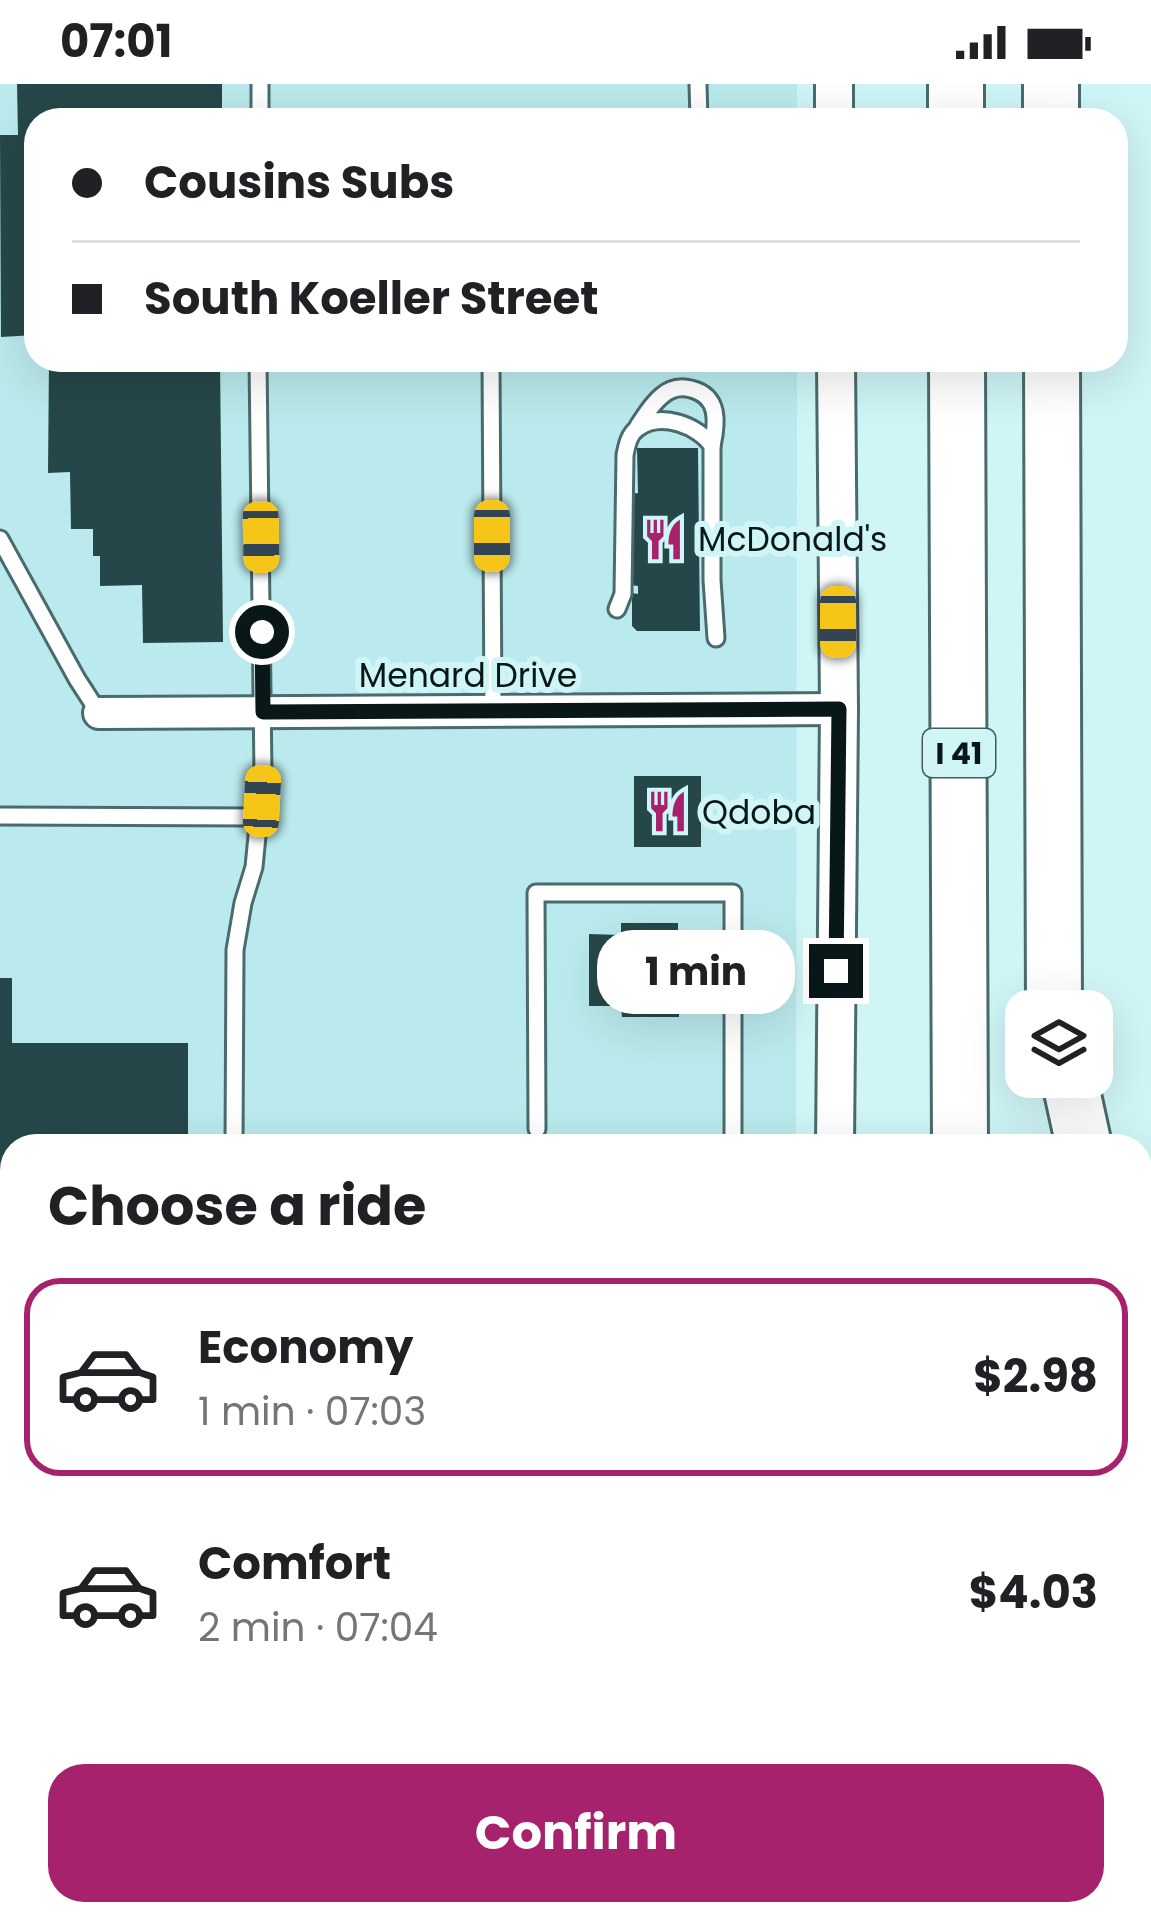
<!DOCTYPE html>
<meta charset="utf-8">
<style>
:root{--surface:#fff;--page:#f2f2f2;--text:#202124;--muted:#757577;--line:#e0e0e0;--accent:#a7226d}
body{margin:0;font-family:Poppins,sans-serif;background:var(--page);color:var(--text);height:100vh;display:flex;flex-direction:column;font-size:45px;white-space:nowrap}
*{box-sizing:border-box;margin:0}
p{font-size:39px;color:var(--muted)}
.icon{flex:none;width:66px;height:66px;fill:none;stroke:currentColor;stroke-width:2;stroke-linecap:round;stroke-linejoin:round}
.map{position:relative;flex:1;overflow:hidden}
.side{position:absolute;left:0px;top:1050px;width:1152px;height:792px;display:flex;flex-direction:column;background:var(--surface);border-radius:36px 36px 0 0;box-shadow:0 12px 48px #0002}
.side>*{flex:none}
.hud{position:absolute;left:24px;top:24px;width:1104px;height:264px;border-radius:36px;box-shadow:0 12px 48px #0002;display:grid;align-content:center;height:264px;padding:0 48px;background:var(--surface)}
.controls{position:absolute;left:1005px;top:906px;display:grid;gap:24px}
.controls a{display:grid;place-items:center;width:108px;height:108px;border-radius:24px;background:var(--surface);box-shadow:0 12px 48px #0002;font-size:60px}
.end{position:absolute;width:54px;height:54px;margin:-27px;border:15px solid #091718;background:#fff;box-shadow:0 0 0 6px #fff}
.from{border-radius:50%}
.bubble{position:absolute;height:84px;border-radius:36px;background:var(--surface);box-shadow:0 12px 48px #0002;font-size:39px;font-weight:700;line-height:84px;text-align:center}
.car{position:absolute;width:36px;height:72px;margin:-36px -18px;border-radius:15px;box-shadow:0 0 9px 3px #0007;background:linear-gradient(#f5c518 24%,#345 0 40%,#f5c518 0 76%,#345 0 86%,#f5c518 0)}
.hud b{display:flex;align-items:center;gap:42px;height:114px;font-size:45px}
.hud b+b{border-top:3px solid var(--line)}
.hud i{width:30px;height:30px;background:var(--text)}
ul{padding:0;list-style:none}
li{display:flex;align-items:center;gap:36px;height:198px;margin:0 24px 18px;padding:0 24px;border:6px solid transparent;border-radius:36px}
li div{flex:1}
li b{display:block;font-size:45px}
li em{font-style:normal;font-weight:700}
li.active{border-color:var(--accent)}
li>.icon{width:108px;height:108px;stroke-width:1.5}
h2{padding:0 48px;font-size:54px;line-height:144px}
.primary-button{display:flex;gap:24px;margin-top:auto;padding:24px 48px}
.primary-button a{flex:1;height:138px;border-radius:36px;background:var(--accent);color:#fff;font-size:48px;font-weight:700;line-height:138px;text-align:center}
.status{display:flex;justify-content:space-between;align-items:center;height:84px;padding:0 60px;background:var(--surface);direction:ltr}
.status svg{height:33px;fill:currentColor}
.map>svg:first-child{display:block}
.built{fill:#baeaed}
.building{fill:#264749}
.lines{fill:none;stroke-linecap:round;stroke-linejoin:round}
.service-casing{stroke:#4a6b6e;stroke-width:21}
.minor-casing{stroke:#4a6b6e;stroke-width:36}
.tertiary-casing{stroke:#4a6b6e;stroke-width:42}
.motorway-casing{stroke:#4a6b6e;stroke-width:60}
.service{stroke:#fff;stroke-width:15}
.minor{stroke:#fff;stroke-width:30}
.tertiary{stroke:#fff;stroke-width:36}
.motorway{stroke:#fff;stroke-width:54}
.route{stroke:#091718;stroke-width:15}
.labels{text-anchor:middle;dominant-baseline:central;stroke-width:12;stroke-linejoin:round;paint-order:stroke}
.shield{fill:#cff5f7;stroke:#445a5b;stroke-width:3}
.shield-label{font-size:30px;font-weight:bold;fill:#091718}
.poi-label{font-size:33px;fill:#091718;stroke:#cff5f7;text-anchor:start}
.street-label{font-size:33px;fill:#091718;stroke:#cff5f7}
</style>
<div class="status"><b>07:01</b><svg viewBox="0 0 49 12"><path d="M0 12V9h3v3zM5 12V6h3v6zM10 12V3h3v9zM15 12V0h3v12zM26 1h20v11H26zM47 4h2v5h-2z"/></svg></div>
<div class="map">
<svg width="1151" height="1842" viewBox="0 0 1151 1842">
<rect width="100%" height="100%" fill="#cff5f7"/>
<polygon class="built" points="0,0 797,0 797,36 36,36 36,276 797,276 796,1062 12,1062 12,1830 783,1830 783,1842 0,1842"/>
<g class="building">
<polygon points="17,0 222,0 222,36 36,36 36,251 1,253 0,51 18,51"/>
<polygon points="49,276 220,276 223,558 143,559 142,501 100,502 100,472 93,472 93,445 71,445 70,388 48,389"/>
<polygon points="637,364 698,364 700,547 637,547 632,542 632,509 638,510 638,502 630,501 629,410 638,409"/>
<rect x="634" y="692" width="67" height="71"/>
<polygon points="621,839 678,839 678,871 695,872 695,896 679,896 679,933 622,933 621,922 589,922 589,850 621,851"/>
<polygon points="0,894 12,894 12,959 188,959 188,1062 12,1062 12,1443 0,1443"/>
<rect x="0" y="1482" width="12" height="334"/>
<polygon points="65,1830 178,1830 177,1842 64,1842"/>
</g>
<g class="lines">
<defs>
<g id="service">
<polyline points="698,0 699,36"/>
<polyline points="260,36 260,0"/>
<polyline points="491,276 493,627"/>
<path d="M638,342C646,330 657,312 671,306C678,303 684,303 691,305C720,312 717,339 712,362"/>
<polyline points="0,455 77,595 99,629"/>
<path d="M617,525L623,510L625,371C627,361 629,350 638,344C661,327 699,342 712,362V496L716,554"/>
<polyline points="0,732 261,733"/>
<polyline points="537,1045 536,809 733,809 733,1062"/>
<polyline points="234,1062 235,866 243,819 254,783 263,691 258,276"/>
<polyline points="233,1842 233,1830"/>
</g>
<polyline id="minor" points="99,629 839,625"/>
<g id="tertiary">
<polyline points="834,0 834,36"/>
<polyline points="835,1062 839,625 836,276"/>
<polyline points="823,1842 823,1830"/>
</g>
<g id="motorway">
<polyline points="956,0 956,36"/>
<polyline points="1051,0 1051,36"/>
<polyline points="957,276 960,1062"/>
<polyline points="1052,276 1054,927"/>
<polyline points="1069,993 1084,1062"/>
<polyline points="963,1830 963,1842"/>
<polyline points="1058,1830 1058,1842"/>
<polyline points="1135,1830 1136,1842"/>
<polyline points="906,1842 907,1830"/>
</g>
</defs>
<use href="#service" class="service-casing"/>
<use href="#minor" class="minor-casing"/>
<use href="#tertiary" class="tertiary-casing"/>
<use href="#motorway" class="motorway-casing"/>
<use href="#service" class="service"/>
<use href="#minor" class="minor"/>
<use href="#tertiary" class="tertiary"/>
<use href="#motorway" class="motorway"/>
</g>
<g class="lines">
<polyline class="route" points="262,548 263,628 839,625 836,887"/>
</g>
<defs>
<symbol id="restaurant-bare" viewBox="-9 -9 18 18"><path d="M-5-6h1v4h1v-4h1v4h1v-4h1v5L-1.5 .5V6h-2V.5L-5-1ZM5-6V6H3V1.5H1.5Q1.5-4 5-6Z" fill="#a7226d" stroke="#cff5f7" stroke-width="2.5" paint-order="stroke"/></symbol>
</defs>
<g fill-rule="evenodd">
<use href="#restaurant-bare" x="634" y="426" width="59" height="59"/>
<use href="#restaurant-bare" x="638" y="698" width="59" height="59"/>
</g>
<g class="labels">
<rect class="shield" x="923" y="645" width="72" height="48" rx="9"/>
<g class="shield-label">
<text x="959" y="669">I 41</text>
</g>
<g class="poi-label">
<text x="698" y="455">McDonald's</text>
<text x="702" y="728">Qdoba</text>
</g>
<g class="street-label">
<text x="468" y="591">Menard Drive</text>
</g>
</g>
</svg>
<div class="controls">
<a><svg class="icon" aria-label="layers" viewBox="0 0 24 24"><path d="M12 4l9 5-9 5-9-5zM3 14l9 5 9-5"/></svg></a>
</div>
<i class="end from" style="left:262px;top:548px"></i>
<i class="end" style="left:836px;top:887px"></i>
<div class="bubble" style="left:597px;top:846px;width:198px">1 min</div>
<i class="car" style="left:492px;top:452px;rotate:180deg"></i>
<i class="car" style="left:261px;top:453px;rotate:179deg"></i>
<i class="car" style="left:838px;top:538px;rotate:180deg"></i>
<i class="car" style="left:262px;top:717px;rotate:3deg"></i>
<div class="hud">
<b><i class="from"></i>Cousins Subs</b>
<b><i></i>South Koeller Street</b>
</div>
<section class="side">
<h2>Choose a ride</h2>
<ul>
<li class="active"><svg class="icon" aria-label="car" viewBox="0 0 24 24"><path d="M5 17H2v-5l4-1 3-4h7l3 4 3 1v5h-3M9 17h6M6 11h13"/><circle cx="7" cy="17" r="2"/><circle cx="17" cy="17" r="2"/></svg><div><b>Economy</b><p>1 min · 07:03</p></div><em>$2.98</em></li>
<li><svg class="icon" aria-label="car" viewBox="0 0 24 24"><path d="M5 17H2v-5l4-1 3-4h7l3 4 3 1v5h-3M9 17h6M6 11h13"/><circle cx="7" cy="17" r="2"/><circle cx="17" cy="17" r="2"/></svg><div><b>Comfort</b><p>2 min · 07:04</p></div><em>$4.03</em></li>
</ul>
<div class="primary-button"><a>Confirm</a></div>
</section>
</div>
